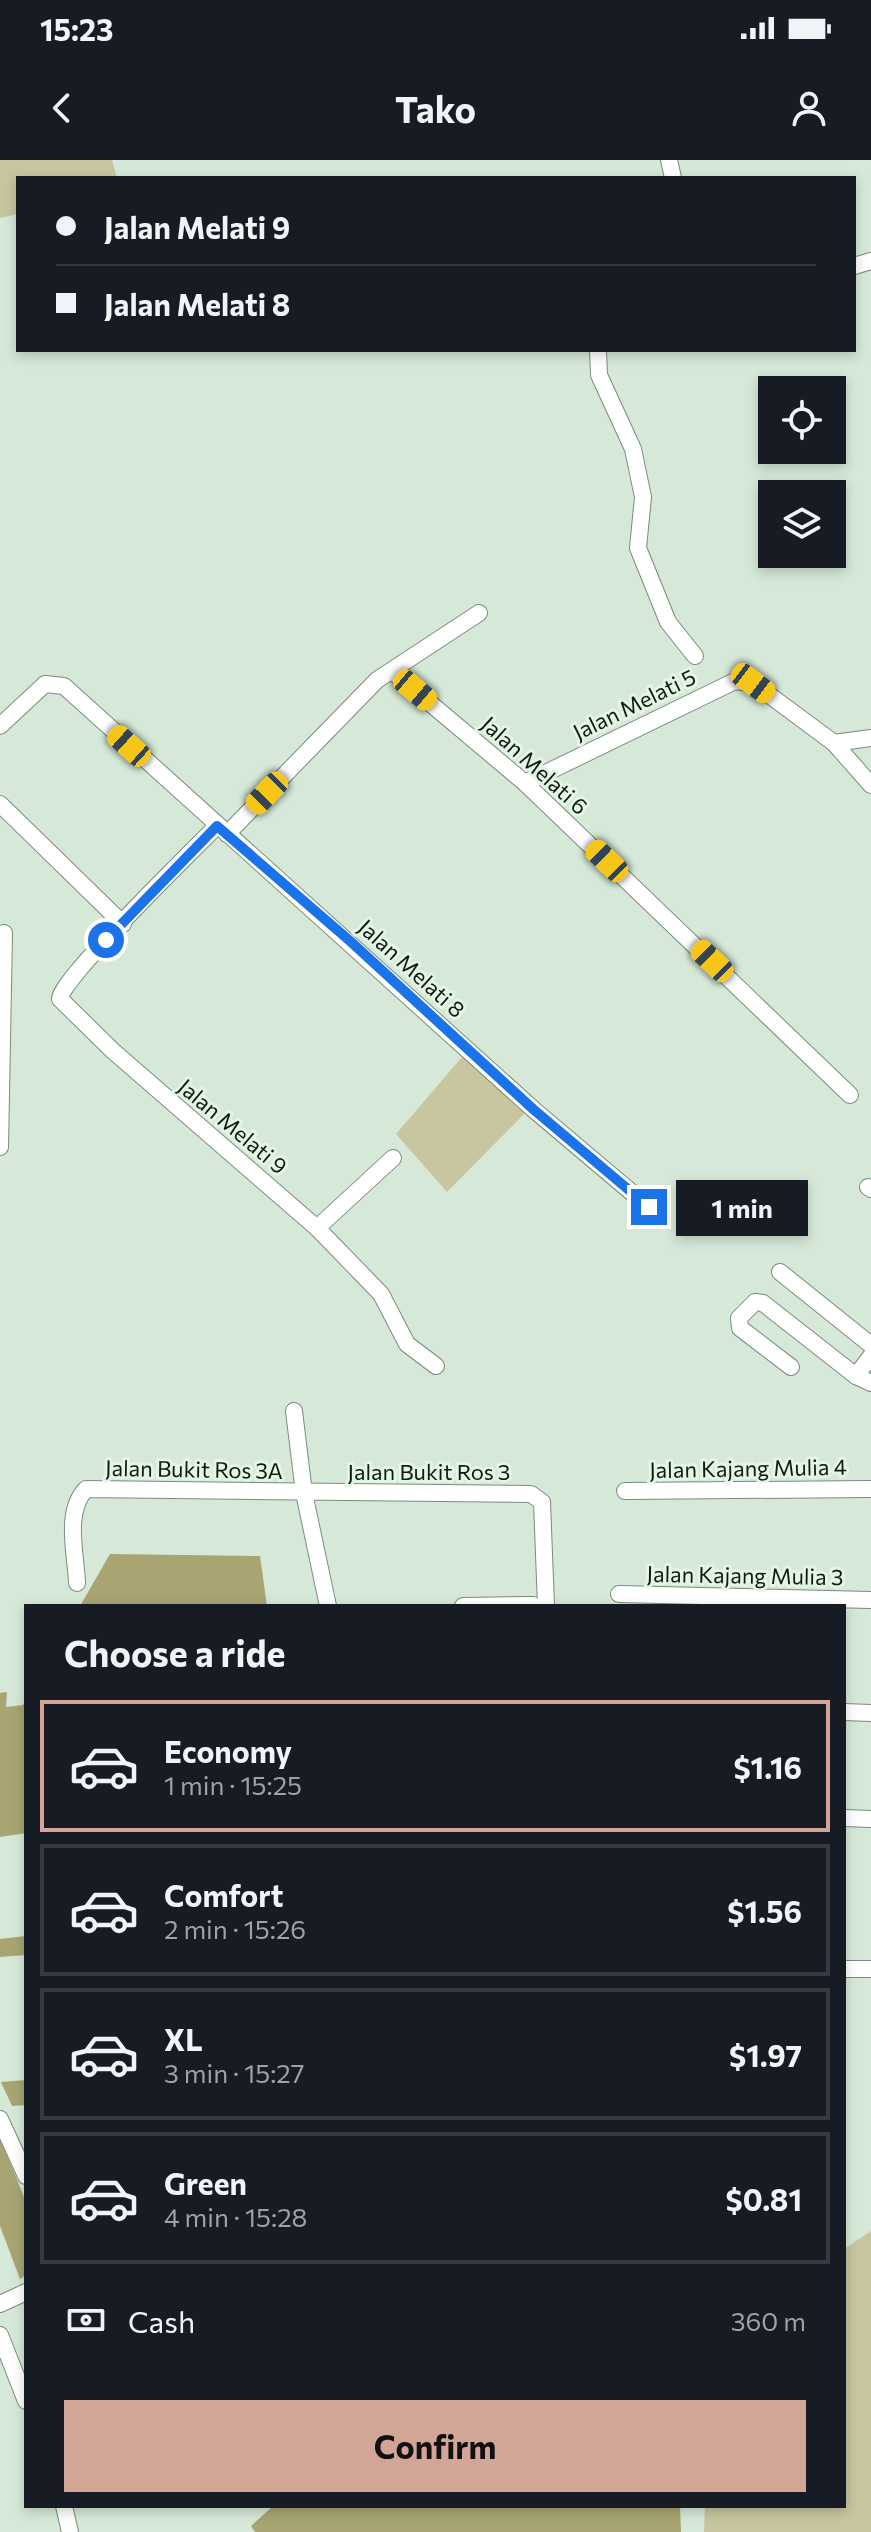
<!DOCTYPE html>
<meta charset="utf-8">
<style>
:root{--surface:#171b24;--page:#20242c;--text:#f1f3f6;--muted:#9ea1a6;--line:#363941;--accent:#d2a596}
body{margin:0;font-family:Commissioner,sans-serif;background:var(--page);color:var(--text);height:100vh;display:flex;flex-direction:column;font-size:30px;white-space:nowrap}
*{box-sizing:border-box;margin:0}
p{font-size:26px;color:var(--muted)}
.icon{flex:none;width:44px;height:44px;fill:none;stroke:currentColor;stroke-width:2;stroke-linecap:round;stroke-linejoin:round}
.map{position:relative;flex:1;overflow:hidden}
.drawer{position:absolute;left:24px;top:1444px;width:822px;height:904px;display:flex;flex-direction:column;background:var(--surface);border-radius:0px;box-shadow:0 4px 12px #0003}
.drawer>*{flex:none}
.hud{position:absolute;left:16px;top:16px;width:840px;height:176px;border-radius:0px;box-shadow:0 4px 12px #0003;display:grid;align-content:center;height:176px;padding:0 40px;background:var(--surface)}
.controls{position:absolute;left:758px;top:216px;display:grid;gap:16px}
.controls a{display:grid;place-items:center;width:88px;height:88px;border-radius:0px;background:var(--surface);box-shadow:0 4px 12px #0003;font-size:40px}
.end{position:absolute;width:36px;height:36px;margin:-18px;border:10px solid #1a73e8;background:#fff;box-shadow:0 0 0 4px #fff}
.from{border-radius:50%}
.bubble{position:absolute;height:56px;border-radius:0px;background:var(--surface);box-shadow:0 4px 12px #0003;font-size:26px;font-weight:700;line-height:56px;text-align:center}
.car{position:absolute;width:24px;height:48px;margin:-24px -12px;border-radius:10px;box-shadow:0 0 6px 2px #0007;background:linear-gradient(#f5c518 24%,#345 0 40%,#f5c518 0 76%,#345 0 86%,#f5c518 0)}
.hud b{display:flex;align-items:center;gap:28px;height:76px;font-size:30px}
.hud b+b{border-top:2px solid var(--line)}
.hud i{width:20px;height:20px;background:var(--text)}
ul{padding:0;list-style:none}
li{display:flex;align-items:center;gap:24px;height:132px;margin:0 16px 12px;padding:0 24px;border:4px solid var(--line);border-radius:0px}
li div{flex:1}
li b{display:block;font-size:30px}
li em{font-style:normal;font-weight:700}
li.active{border-color:var(--accent)}
li>.icon{width:72px;height:72px;stroke-width:1.5}
h2{padding:0 40px;font-size:36px;line-height:96px}
.pay{display:flex;align-items:center;gap:20px;height:88px;padding:0 40px;font-size:30px}
.pay p{margin-inline-start:auto}
.action{display:flex;gap:16px;margin-top:auto;padding:16px 40px}
.action a{flex:1;height:92px;border-radius:0px;background:var(--accent);color:#111;font-size:32px;font-weight:700;line-height:92px;text-align:center}
.status{display:flex;justify-content:space-between;align-items:center;height:56px;padding:0 40px;background:var(--surface);direction:ltr}
.status svg{height:22px;fill:currentColor}
header{display:flex;justify-content:space-between;align-items:center;height:104px;padding:0 40px;background:var(--surface);font-size:36px;font-weight:700}
.map>svg:first-child{display:block}
.green{fill:#c7c69f}
.forest{fill:#a8a573}
.lines{fill:none;stroke-linecap:round;stroke-linejoin:round}
.street-casing{stroke:#7a8c7d;stroke-width:18}
.street{stroke:#fff;stroke-width:16}
.route{stroke:#1a73e8;stroke-width:10}
.labels{text-anchor:middle;dominant-baseline:central;stroke-width:6;stroke-linejoin:round;paint-order:stroke}
.street-label{font-size:22px;fill:#121913;stroke:#e3f6e5}
</style>
<div class="status"><b>15:23</b><svg viewBox="0 0 49 12"><path d="M0 12V9h3v3zM5 12V6h3v6zM10 12V3h3v9zM15 12V0h3v12zM26 1h20v11H26zM47 4h2v5h-2z"/></svg></div>
<header><svg class="icon" aria-label="back" viewBox="0 0 24 24"><path d="M15 5l-7 7 7 7"/></svg>Tako<svg class="icon" aria-label="person" viewBox="0 0 24 24"><circle cx="12" cy="8" r="4"/><path d="M4 21q1-7 8-7t8 7"/></svg></header>
<div class="map">
<svg width="871" height="2372" viewBox="0 0 871 2372">
<rect width="100%" height="100%" fill="#d6e9d8"/>
<g class="green">
<polygon points="0,0 112,0 117,18 18,18 18,54 0,58"/>
<polygon points="462,897 526,952 447,1032 396,974"/>
<polygon points="871,2071 871,2372 704,2372 705,2346 844,2346 844,2089"/>
</g>
<g class="forest">
<polygon points="110,1394 260,1396 267,1446 80,1446"/>
<polygon points="7,1532 6,1547 23,1545 26,1539 26,1673 0,1677 0,1533"/>
<polygon points="26,1776 26,1795 0,1797 0,1779"/>
<polygon points="26,1920 26,1945 12,1946 1,1922"/>
<polygon points="0,1978 26,2042 26,2115 20,2119 0,2066"/>
<polygon points="273,2346 680,2346 681,2372 255,2372 251,2366"/>
</g>
<g class="lines">
<defs>
<g id="street">
<polyline points="669,0 673,18"/>
<polyline points="854,106 871,101"/>
<polyline points="598,190 599,215 633,289 643,337 638,388 668,462 695,496"/>
<polyline points="393,512 525,623 850,935"/>
<polyline points="0,566 45,524 64,526 533,949 649,1047"/>
<polyline points="834,583 871,578"/>
<polyline points="525,623 735,521 753,523 834,583 871,625"/>
<polyline points="0,644 123,764"/>
<path d="M217,666C195,688 58,822 60,839L113,891L317,1068L381,1134L407,1184L436,1206"/>
<polyline points="227,674 377,520 479,453"/>
<polyline points="0,987 4,773"/>
<polyline points="868,1027 871,1029"/>
<polyline points="317,1068 393,998"/>
<polyline points="780,1112 871,1185"/>
<polyline points="791,1207 740,1168 739,1158 755,1142 763,1143 856,1216 871,1223"/>
<polyline points="856,1216 871,1196"/>
<polyline points="294,1251 304,1333 328,1446"/>
<polyline points="625,1331 871,1329"/>
<path d="M77,1423C76,1394 64,1352 86,1329L531,1334L542,1342L546,1446"/>
<polyline points="619,1434 871,1440"/>
<polyline points="463,1446 533,1445"/>
<polyline points="844,1552 871,1553"/>
<polyline points="844,1658 871,1659"/>
<polyline points="844,1809 871,1809"/>
<polyline points="0,1959 26,2016"/>
<polyline points="0,2144 26,2132"/>
<polyline points="0,2175 26,2241"/>
<polyline points="64,2346 70,2372"/>
</g>
</defs>
<use href="#street" class="street-casing"/>
<use href="#street" class="street"/>
</g>
<g class="lines">
<polyline class="route" points="106,780 217,666 350,781 533,949 649,1047"/>
</g>
<g class="labels">
<g class="street-label">
<text transform="translate(634 544) rotate(-26)">Jalan Melati 5</text>
<text transform="translate(535 605) rotate(42)">Jalan Melati 6</text>
<text transform="translate(412 808) rotate(42)">Jalan Melati 8</text>
<text transform="translate(233 966) rotate(40)">Jalan Melati 9</text>
<text transform="translate(748 1308) rotate(-1)">Jalan Kajang Mulia 4</text>
<text transform="translate(194 1309) rotate(1)">Jalan Bukit Ros 3A</text>
<text x="429" y="1311">Jalan Bukit Ros 3</text>
<text transform="translate(745 1415) rotate(1)">Jalan Kajang Mulia 3</text>
</g>
</g>
</svg>
<div class="controls">
<a><svg class="icon" aria-label="locate" viewBox="0 0 24 24"><circle cx="12" cy="12" r="6"/><path d="M12 2v4M12 18v4M2 12h4M18 12h4"/></svg></a>
<a><svg class="icon" aria-label="layers" viewBox="0 0 24 24"><path d="M12 4l9 5-9 5-9-5zM3 14l9 5 9-5"/></svg></a>
</div>
<i class="end from" style="left:106px;top:780px"></i>
<i class="end" style="left:649px;top:1047px"></i>
<div class="bubble" style="left:676px;top:1020px;width:132px">1 min</div>
<i class="car" style="left:753px;top:523px;rotate:127deg"></i>
<i class="car" style="left:415px;top:530px;rotate:130deg"></i>
<i class="car" style="left:129px;top:586px;rotate:312deg"></i>
<i class="car" style="left:267px;top:633px;rotate:224deg"></i>
<i class="car" style="left:607px;top:701px;rotate:314deg"></i>
<i class="car" style="left:712px;top:801px;rotate:314deg"></i>
<div class="hud">
<b><i class="from"></i>Jalan Melati 9</b>
<b><i></i>Jalan Melati 8</b>
</div>
<section class="drawer">
<h2>Choose a ride</h2>
<ul>
<li class="active"><svg class="icon" aria-label="car" viewBox="0 0 24 24"><path d="M5 17H2v-5l4-1 3-4h7l3 4 3 1v5h-3M9 17h6M6 11h13"/><circle cx="7" cy="17" r="2"/><circle cx="17" cy="17" r="2"/></svg><div><b>Economy</b><p>1 min · 15:25</p></div><em>$1.16</em></li>
<li><svg class="icon" aria-label="car" viewBox="0 0 24 24"><path d="M5 17H2v-5l4-1 3-4h7l3 4 3 1v5h-3M9 17h6M6 11h13"/><circle cx="7" cy="17" r="2"/><circle cx="17" cy="17" r="2"/></svg><div><b>Comfort</b><p>2 min · 15:26</p></div><em>$1.56</em></li>
<li><svg class="icon" aria-label="car" viewBox="0 0 24 24"><path d="M5 17H2v-5l4-1 3-4h7l3 4 3 1v5h-3M9 17h6M6 11h13"/><circle cx="7" cy="17" r="2"/><circle cx="17" cy="17" r="2"/></svg><div><b>XL</b><p>3 min · 15:27</p></div><em>$1.97</em></li>
<li><svg class="icon" aria-label="car" viewBox="0 0 24 24"><path d="M5 17H2v-5l4-1 3-4h7l3 4 3 1v5h-3M9 17h6M6 11h13"/><circle cx="7" cy="17" r="2"/><circle cx="17" cy="17" r="2"/></svg><div><b>Green</b><p>4 min · 15:28</p></div><em>$0.81</em></li>
</ul>
<div class="pay"><svg class="icon" aria-label="cash" viewBox="0 0 24 24"><path d="M3 7h18v10H3z"/><circle cx="12" cy="12" r="2"/></svg>Cash<p>360 m</p></div>
<div class="action"><a>Confirm</a></div>
</section>
</div>
